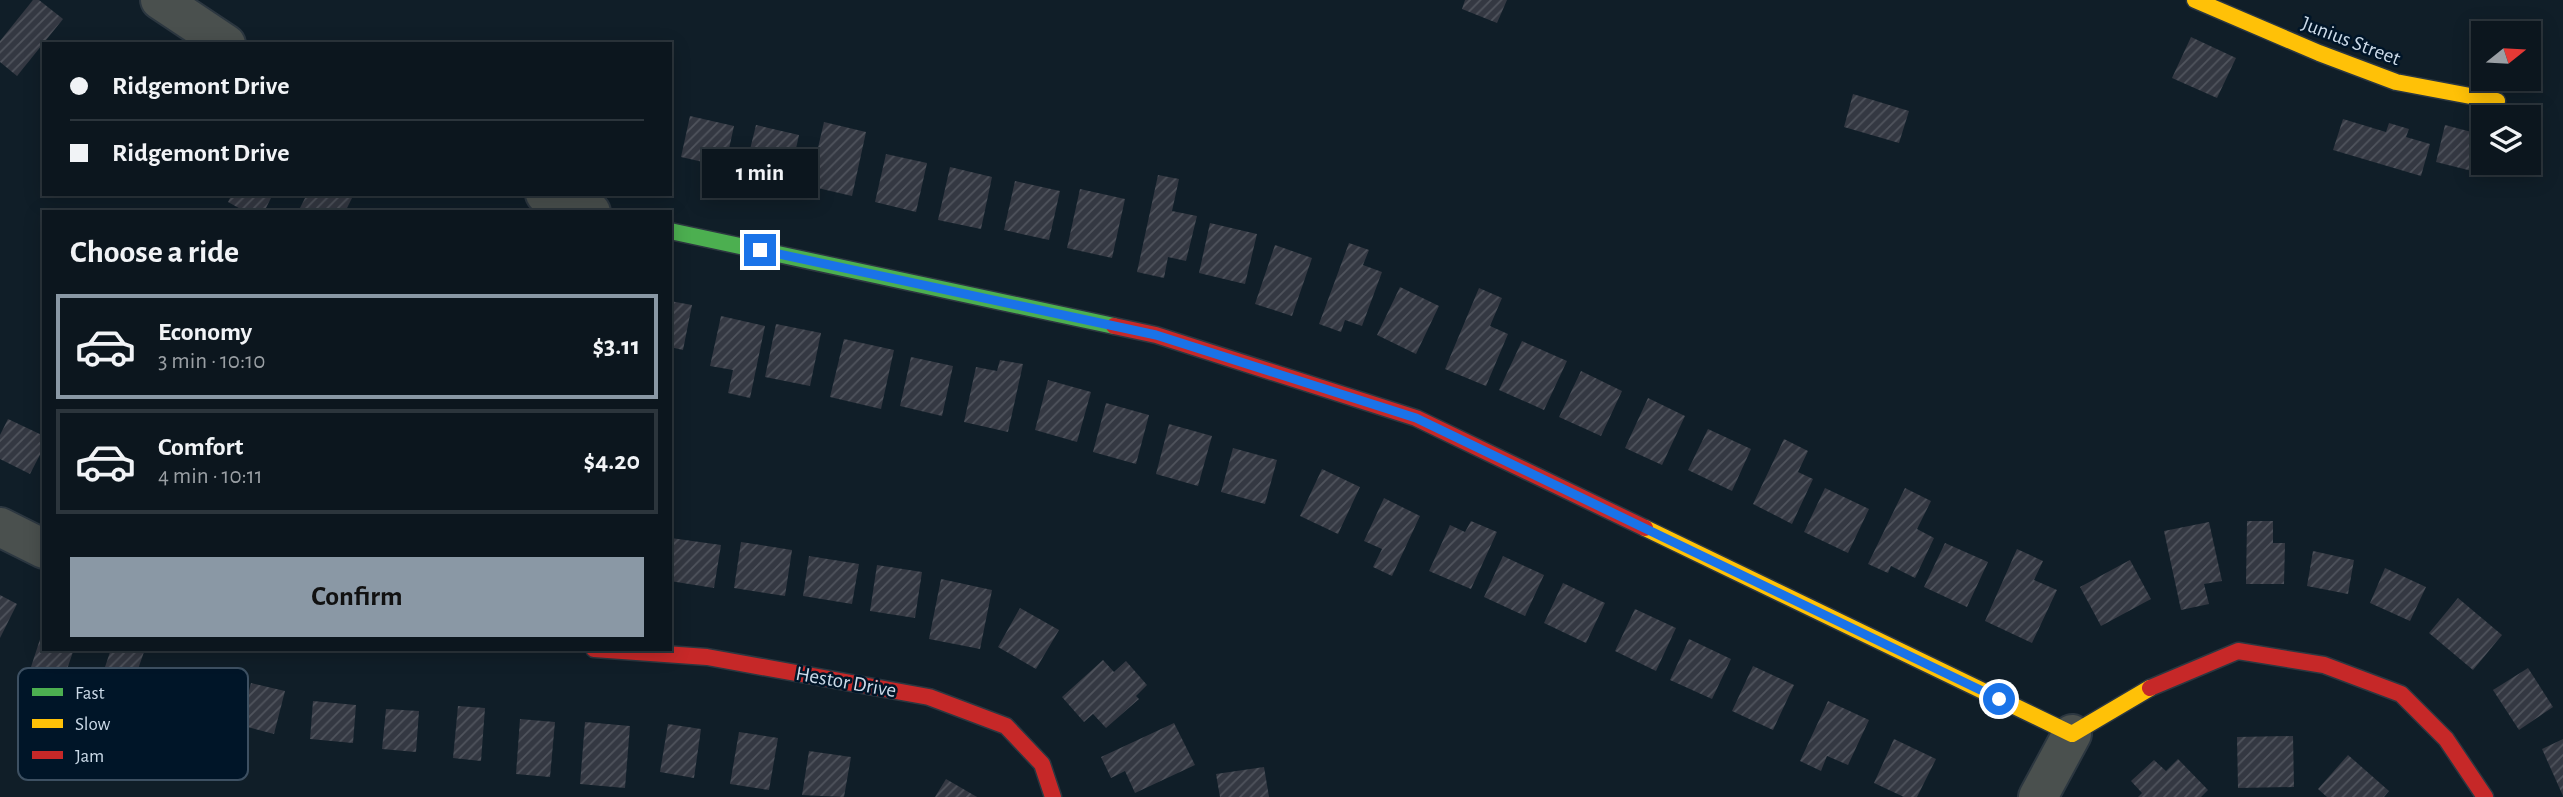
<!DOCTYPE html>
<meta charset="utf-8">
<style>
:root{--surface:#0c161e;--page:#151f27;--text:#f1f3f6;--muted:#9a9fa4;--line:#2c353c;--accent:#8a98a5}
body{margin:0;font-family:"Alegreya Sans",sans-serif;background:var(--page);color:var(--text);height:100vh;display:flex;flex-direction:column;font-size:26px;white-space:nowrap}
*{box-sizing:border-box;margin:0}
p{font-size:23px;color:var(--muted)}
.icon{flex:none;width:38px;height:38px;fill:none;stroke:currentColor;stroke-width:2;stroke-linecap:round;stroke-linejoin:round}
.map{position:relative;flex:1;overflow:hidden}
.drawer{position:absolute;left:42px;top:210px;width:630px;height:441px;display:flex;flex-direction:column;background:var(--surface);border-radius:0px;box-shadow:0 4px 18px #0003,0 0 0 2px var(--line)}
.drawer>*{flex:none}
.top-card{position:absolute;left:42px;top:42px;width:630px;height:154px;border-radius:0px;box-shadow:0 4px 18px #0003,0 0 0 2px var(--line);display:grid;align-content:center;height:154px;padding:0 28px;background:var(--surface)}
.needle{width:46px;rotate:72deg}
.fabs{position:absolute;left:2471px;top:21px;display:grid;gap:14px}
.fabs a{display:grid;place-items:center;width:70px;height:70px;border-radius:0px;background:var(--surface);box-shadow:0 4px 18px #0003,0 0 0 2px var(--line);font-size:35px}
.end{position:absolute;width:32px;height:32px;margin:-16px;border:9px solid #1a73e8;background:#fff;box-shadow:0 0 0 4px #fff}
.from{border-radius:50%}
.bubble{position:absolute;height:49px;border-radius:0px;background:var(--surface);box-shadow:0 4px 18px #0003,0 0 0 2px var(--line);font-size:23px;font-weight:600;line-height:49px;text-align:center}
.top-card b{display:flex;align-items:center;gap:24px;height:66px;font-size:26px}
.top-card b+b{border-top:2px solid var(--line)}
.top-card i{width:18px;height:18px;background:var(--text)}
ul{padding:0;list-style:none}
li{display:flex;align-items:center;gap:21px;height:105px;margin:0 14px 10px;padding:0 14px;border:4px solid var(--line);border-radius:0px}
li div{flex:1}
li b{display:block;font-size:26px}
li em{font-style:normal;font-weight:600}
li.current{border-color:var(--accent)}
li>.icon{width:63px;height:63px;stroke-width:1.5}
h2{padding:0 28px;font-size:32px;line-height:84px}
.button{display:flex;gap:14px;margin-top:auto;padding:14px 28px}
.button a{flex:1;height:80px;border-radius:0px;background:var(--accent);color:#111;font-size:28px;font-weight:600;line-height:80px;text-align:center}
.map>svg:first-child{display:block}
.building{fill:url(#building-hatch)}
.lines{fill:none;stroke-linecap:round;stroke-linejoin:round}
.street-casing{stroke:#2c3740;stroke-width:42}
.fast-casing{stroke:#2c3740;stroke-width:19}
.slow-casing{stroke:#2c3740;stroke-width:19}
.jam-casing{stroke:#2c3740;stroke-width:19}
.street{stroke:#4a504e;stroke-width:38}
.fast{stroke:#4caf50;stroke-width:16}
.slow{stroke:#ffc107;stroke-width:16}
.jam{stroke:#c62828;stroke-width:16}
.route{stroke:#1a73e8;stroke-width:9}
.labels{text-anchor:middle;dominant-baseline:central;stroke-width:5;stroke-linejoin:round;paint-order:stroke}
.street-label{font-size:21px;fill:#cbdae8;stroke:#001528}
.key{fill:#001528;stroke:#3d5062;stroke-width:2}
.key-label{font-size:19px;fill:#cbdae8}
</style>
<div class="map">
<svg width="2563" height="797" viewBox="0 0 2563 797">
<defs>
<pattern id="building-hatch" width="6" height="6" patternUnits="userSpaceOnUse" patternTransform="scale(1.75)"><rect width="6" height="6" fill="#343842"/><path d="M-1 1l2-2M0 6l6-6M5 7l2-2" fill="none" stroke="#50545d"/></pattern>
</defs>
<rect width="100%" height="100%" fill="#101e28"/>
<g class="building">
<polygon points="33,0 39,0 63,19 17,76 0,62 0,41"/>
<polygon points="1465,0 1507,0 1497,23 1462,9"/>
<polygon points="2191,37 2236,58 2217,98 2172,78"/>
<polygon points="1853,94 1909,111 1899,143 1844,127"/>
<polygon points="690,116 734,126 725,167 681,157"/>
<polygon points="2343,119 2386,132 2389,123 2409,129 2406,137 2430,144 2421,176 2333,150"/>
<polygon points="824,122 866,132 852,196 809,186"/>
<polygon points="756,125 799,135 789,180 745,170"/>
<polygon points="2445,125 2483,135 2483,146 2476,172 2436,162"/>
<polygon points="886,154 927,163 916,212 875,202"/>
<polygon points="950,167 992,177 981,229 938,220"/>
<polygon points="1158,175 1179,179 1172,211 1197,216 1186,261 1168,257 1164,278 1137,272"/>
<polygon points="1015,181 1060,191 1049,240 1004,230"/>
<polygon points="1080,189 1125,199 1112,258 1067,248"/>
<polygon points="232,194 273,194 264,212 246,212 228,202"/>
<polygon points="307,194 354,194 345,212 298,212"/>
<polygon points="1210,223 1257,234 1245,284 1199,273"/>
<polygon points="1349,243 1369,250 1363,265 1382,272 1362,326 1345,320 1341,332 1319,324"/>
<polygon points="1275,245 1312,258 1292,316 1255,304"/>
<polygon points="1400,287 1439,306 1416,354 1377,335"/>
<polygon points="1479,288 1502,298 1490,326 1508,334 1486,386 1445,369"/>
<polygon points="670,301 692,305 683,350 670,347"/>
<polygon points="721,316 765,326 750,398 728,393 733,370 710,366"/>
<polygon points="776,324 821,333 810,386 765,377"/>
<polygon points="844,339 894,350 881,409 830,397"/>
<polygon points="1522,341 1567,361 1544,410 1499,390"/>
<polygon points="911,357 953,366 942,416 900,406"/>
<polygon points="1000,360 1023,364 1008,432 964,422 976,367 997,371"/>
<polygon points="1581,371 1622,391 1601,436 1559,417"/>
<polygon points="1048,380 1091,392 1077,442 1035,430"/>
<polygon points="1648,398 1685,416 1662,465 1625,448"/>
<polygon points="1106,403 1149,415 1136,464 1093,452"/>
<polygon points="8,419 44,436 44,447 30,474 0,459 0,435"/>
<polygon points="1169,424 1212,436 1198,486 1156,474"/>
<polygon points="1708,429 1751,449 1732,491 1688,470"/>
<polygon points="1784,439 1808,451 1798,472 1813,479 1792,524 1753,504"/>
<polygon points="1233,448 1277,460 1265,504 1221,492"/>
<polygon points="1322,469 1360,487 1338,534 1300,516"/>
<polygon points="1825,488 1869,509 1848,553 1804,532"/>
<polygon points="1905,488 1931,501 1917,529 1934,538 1915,578 1891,566 1888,573 1868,564"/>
<polygon points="1384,498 1420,516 1392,576 1373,567 1382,549 1364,541"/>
<polygon points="1471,521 1497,532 1471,589 1429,571 1450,525 1465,532"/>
<polygon points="2247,521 2273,521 2273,543 2285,543 2284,584 2246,584"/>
<polygon points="2209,522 2222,581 2204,584 2209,604 2181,610 2164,531"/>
<polygon points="671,538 721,545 714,588 670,581"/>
<polygon points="741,542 792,550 785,596 734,588"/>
<polygon points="1945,543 1988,562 1967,607 1924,587"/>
<polygon points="2017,549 2043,561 2034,580 2057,590 2032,643 1985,621"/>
<polygon points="2313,551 2354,560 2348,594 2307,586"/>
<polygon points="809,556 859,564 852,604 803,596"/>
<polygon points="1503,556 1544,575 1525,616 1484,597"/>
<polygon points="2130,560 2151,599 2101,626 2080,587"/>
<polygon points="877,565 922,572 915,618 870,611"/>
<polygon points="2385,568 2426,587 2410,621 2370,603"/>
<polygon points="941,579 992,590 980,649 929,639"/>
<polygon points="1563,583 1605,603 1586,643 1544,623"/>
<polygon points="0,595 17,604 0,638"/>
<polygon points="2458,598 2502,635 2473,670 2429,633"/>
<polygon points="1020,608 1059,630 1036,669 998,647"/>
<polygon points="1635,609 1676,628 1656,671 1615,651"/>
<polygon points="43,630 44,649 74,649 64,678 31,667"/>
<polygon points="1689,639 1731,659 1712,699 1670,680"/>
<polygon points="111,649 145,649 127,701 97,691"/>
<polygon points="1103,660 1114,672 1126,661 1147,685 1136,696 1139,699 1106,728 1093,714 1084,722 1062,697"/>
<polygon points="1753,666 1794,685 1773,730 1732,711"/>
<polygon points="175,667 212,679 198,721 161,709"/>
<polygon points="2528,668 2553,707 2519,730 2493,690"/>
<polygon points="251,683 285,691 274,734 240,725"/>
<polygon points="313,701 356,705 353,743 310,739"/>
<polygon points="1828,701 1869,720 1848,765 1827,756 1821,771 1800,761"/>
<polygon points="458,706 485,708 481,761 453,758"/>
<polygon points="386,709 419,711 416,752 382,749"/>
<polygon points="520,719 555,722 550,777 516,774"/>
<polygon points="585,722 630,726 625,788 580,784"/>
<polygon points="1174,723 1195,765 1135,793 1125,771 1111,778 1101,757"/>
<polygon points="668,724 701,729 694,778 660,772"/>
<polygon points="739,732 778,738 769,790 730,784"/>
<polygon points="2293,736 2294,787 2238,788 2237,737"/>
<polygon points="1894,739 1936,759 1917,797 1904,797 1874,783"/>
<polygon points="2563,739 2563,796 2542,749"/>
<polygon points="809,751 851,757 844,797 802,795"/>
<polygon points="2348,755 2389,791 2384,797 2327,797 2318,789"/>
<polygon points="2178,759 2208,790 2201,797 2138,797 2142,793 2131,781 2154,760 2166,771"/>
<polygon points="1264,767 1269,797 1220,797 1216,774"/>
<polygon points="946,779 977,797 935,797"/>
</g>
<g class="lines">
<defs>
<g id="street">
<polyline points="160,0 226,44"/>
<polyline points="545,194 591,212"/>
<polyline points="0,527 44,549"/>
<polyline points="2038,797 2072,734"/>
</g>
<polyline id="fast" points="670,231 1114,326"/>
<g id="slow">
<polyline points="2195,0 2319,53 2396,82 2497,101"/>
<polyline points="1645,528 2072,734 2150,688"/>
</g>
<g id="jam">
<polyline points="1114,326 1156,335 1416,418 1645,528"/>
<polyline points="594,649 707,657 929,697 1006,726 1042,764 1053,797"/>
<polyline points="2150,688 2238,651 2324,665 2401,694 2446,739 2485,797"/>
</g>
</defs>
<use href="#street" class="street-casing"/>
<use href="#fast" class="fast-casing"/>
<use href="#slow" class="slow-casing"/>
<use href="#jam" class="jam-casing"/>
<use href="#street" class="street"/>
<use href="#fast" class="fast"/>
<use href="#slow" class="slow"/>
<use href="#jam" class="jam"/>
</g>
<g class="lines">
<polyline class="route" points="760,250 1156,335 1416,418 1999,699"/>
</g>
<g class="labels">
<g class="street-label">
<text transform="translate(2351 41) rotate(21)">Junius Street</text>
<text transform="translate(846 682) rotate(10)">Hestor Drive</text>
</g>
</g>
<rect x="18" y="668" width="230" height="112" rx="10" class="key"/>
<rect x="32" y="688" width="31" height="8" fill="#4caf50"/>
<rect x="32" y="719" width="31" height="9" fill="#ffc107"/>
<rect x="32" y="751" width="31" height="8" fill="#c62828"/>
<g class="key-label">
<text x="75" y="699">Fast</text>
<text x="75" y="730">Slow</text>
<text x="75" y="762">Jam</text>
</g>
</svg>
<div class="fabs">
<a><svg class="needle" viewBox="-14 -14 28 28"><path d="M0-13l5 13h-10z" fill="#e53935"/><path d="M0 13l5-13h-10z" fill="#9a9fa4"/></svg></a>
<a><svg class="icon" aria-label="layers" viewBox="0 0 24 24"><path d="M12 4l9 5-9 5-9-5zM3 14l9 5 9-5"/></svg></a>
</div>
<i class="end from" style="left:1999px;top:699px"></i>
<i class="end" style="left:760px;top:250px"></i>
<div class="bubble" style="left:702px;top:149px;width:116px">1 min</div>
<div class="top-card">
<b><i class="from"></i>Ridgemont Drive</b>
<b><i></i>Ridgemont Drive</b>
</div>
<section class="drawer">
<h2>Choose a ride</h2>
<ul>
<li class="current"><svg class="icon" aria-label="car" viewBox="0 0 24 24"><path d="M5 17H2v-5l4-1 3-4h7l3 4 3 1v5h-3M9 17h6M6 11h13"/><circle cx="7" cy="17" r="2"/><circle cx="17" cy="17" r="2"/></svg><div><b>Economy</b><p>3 min · 10:10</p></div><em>$3.11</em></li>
<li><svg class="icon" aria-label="car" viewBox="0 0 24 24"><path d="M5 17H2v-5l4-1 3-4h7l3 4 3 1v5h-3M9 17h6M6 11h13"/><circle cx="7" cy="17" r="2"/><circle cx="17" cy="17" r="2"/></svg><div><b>Comfort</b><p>4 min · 10:11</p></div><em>$4.20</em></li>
</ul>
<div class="button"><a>Confirm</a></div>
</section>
</div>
